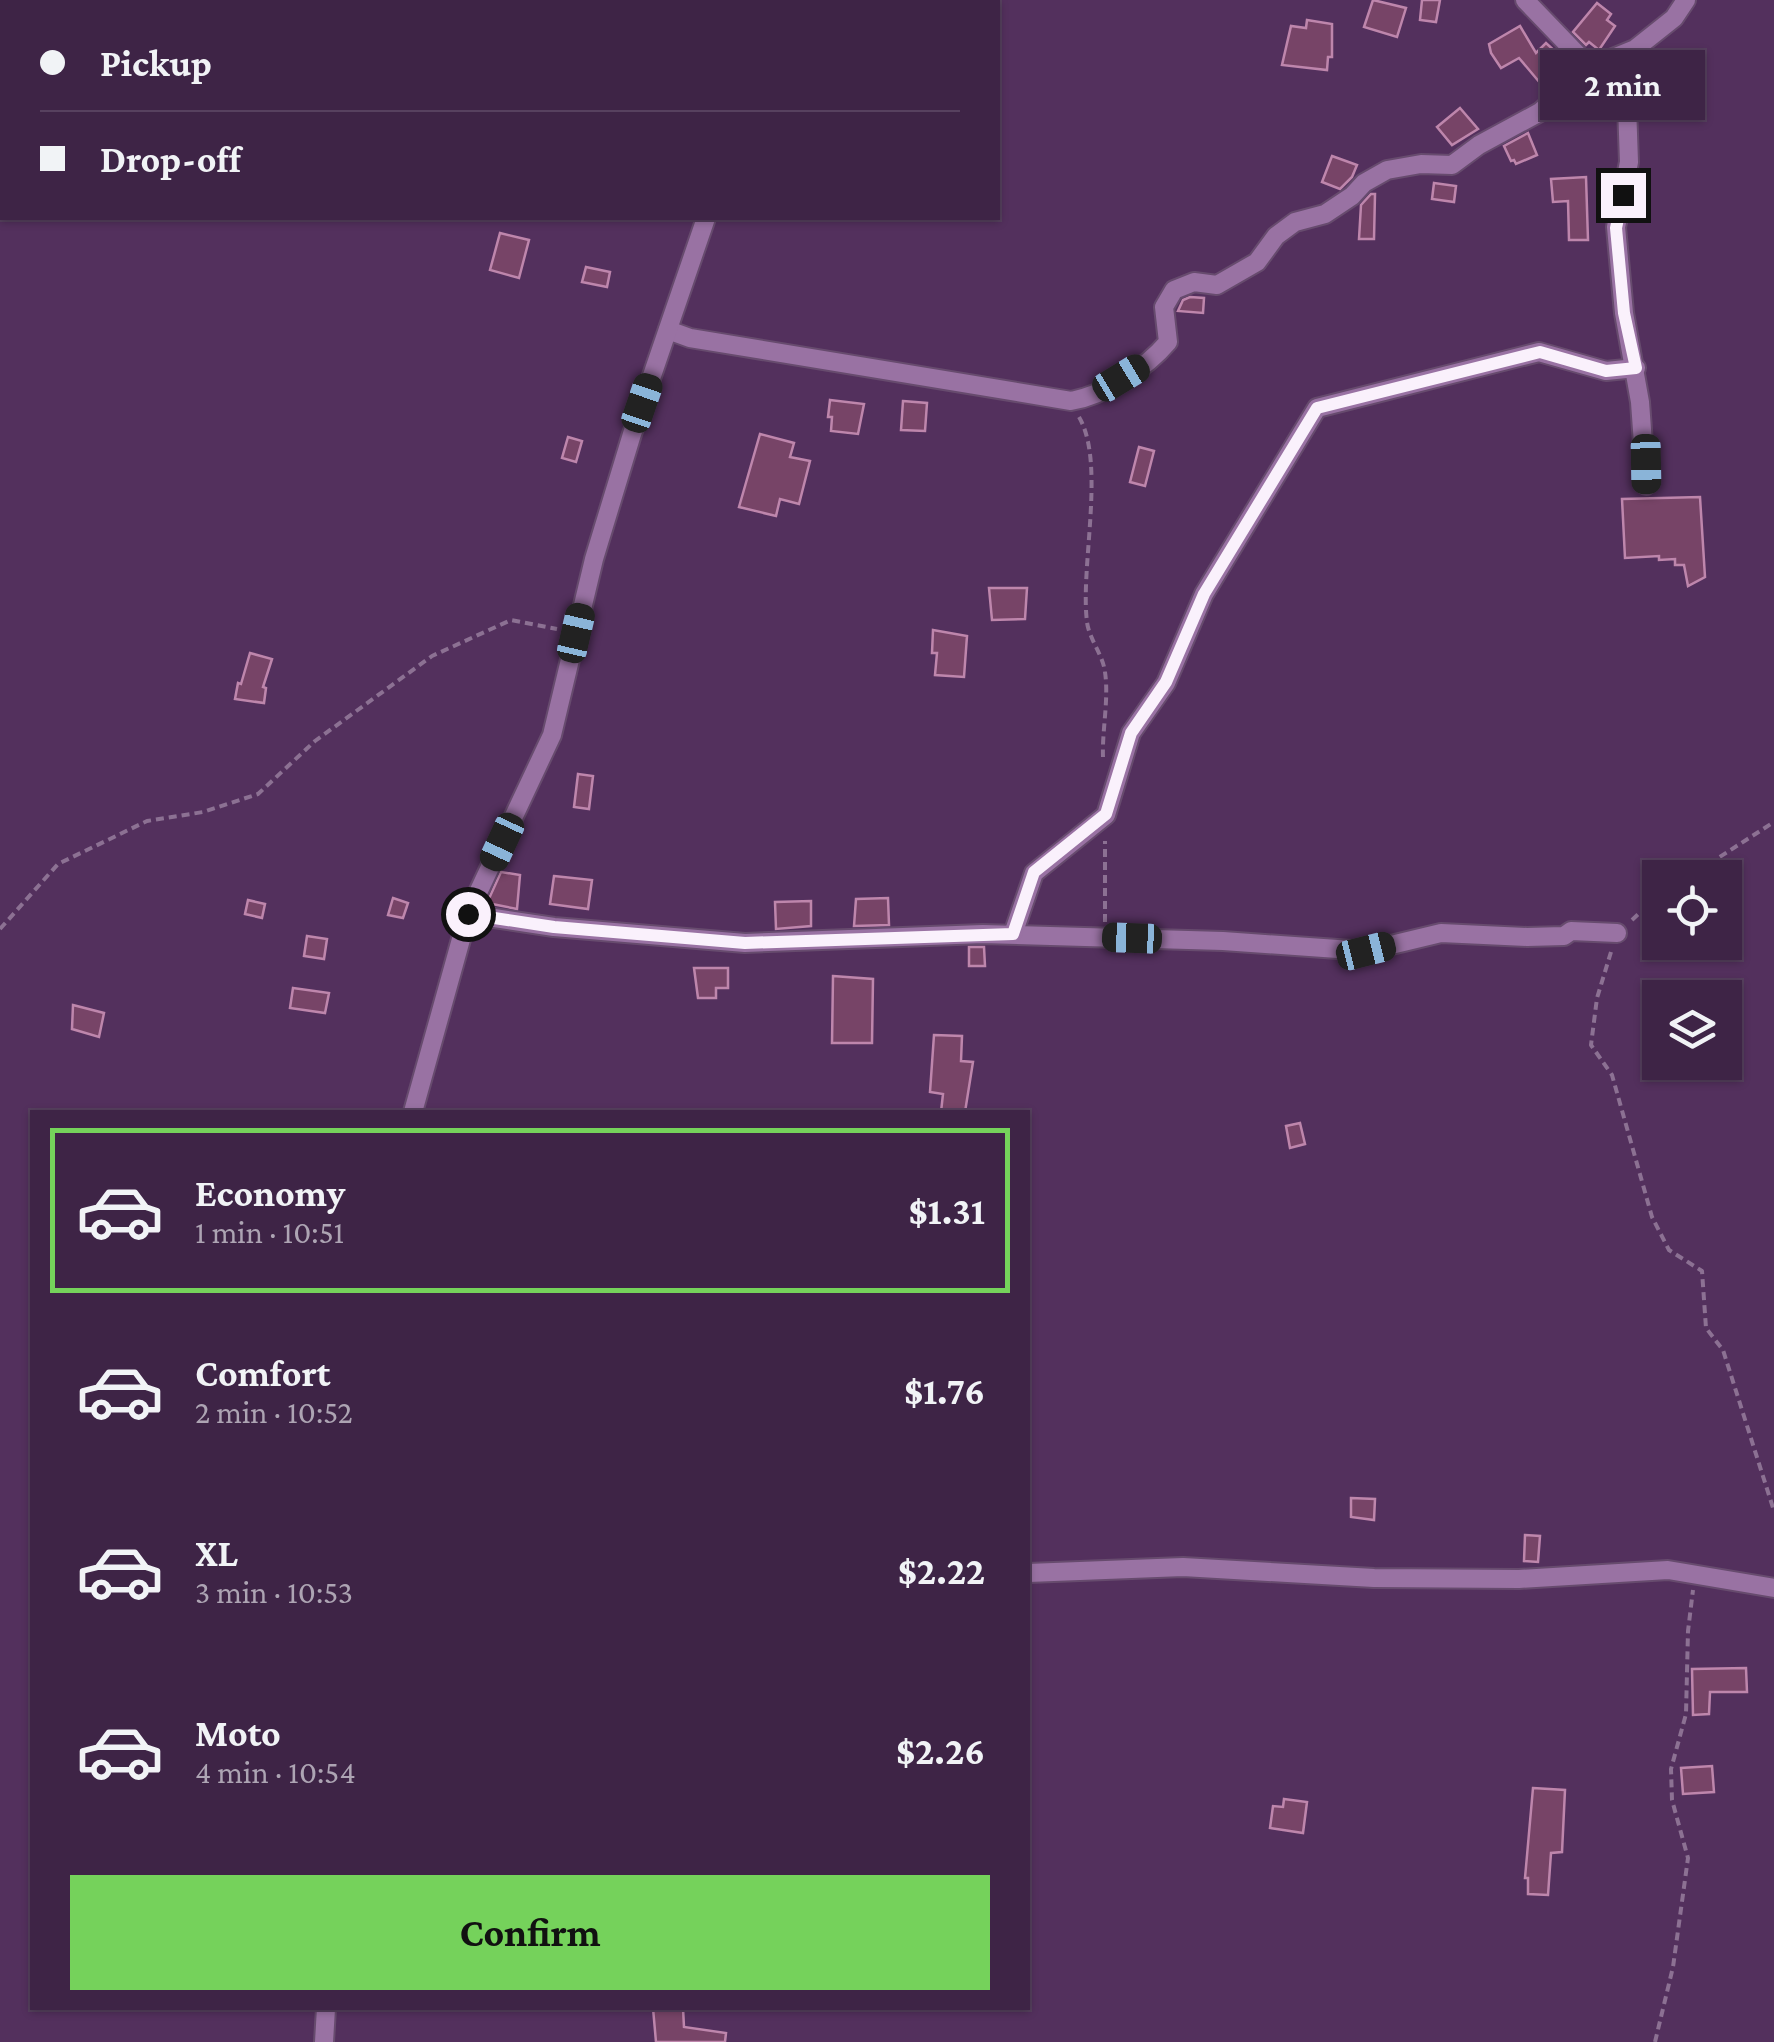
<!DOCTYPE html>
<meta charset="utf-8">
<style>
:root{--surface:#3e2446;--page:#452c4d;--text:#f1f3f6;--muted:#ada4b3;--line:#57415f;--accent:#75d25b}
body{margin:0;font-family:"Crimson Pro",serif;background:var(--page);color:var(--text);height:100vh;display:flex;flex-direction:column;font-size:38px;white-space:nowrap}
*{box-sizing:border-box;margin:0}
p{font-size:32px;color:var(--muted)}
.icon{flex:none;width:55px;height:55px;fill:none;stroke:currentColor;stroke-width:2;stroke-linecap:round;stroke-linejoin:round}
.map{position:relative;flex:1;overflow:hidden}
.drawer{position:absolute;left:30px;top:1110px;width:1000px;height:900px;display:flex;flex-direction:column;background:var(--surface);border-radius:0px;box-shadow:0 2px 8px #0004,0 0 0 2px var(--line)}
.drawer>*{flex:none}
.guide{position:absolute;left:0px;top:0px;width:1000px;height:220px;box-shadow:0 2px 8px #0004,0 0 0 2px var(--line);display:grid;align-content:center;height:220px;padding:0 40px;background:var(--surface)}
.fabs{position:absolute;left:1642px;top:860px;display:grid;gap:20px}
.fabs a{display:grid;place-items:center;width:100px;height:100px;border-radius:0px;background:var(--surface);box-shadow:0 2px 8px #0004,0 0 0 2px var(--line);font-size:50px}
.end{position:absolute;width:45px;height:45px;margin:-22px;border:12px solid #faf1fc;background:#111;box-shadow:0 0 0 5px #111}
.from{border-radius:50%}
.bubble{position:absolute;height:70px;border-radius:0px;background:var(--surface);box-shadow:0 2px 8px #0004,0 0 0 2px var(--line);font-size:32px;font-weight:700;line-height:70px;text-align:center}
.car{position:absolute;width:30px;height:60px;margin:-30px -15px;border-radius:12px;box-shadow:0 0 8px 2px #0007;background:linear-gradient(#222 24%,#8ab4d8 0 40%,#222 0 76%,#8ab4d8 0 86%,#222 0)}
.guide b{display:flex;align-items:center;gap:35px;height:95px;font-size:38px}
.guide b+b{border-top:2px solid var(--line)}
.guide i{width:25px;height:25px;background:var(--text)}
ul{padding:18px 0 0;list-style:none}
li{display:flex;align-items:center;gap:30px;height:165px;margin:0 20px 15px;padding:0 20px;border:5px solid transparent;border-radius:0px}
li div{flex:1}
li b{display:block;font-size:38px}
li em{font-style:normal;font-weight:700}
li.selected{border-color:var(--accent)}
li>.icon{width:90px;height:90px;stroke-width:1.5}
.primary-button{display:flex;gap:20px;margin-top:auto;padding:20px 40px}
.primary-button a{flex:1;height:115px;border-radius:0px;background:var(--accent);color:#111;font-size:40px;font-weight:700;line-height:115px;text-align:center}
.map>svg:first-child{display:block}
.building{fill:#774467;stroke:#be86ac;stroke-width:2.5}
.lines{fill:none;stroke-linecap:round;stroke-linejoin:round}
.street-casing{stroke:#674b6e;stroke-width:22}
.path{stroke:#8c7193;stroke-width:4;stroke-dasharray:8 5;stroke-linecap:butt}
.street{stroke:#9972a3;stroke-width:18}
.route{stroke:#faf1fc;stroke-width:12}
</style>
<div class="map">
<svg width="1774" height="2042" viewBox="0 0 1774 2042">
<rect width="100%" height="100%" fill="#53305d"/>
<g class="building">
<polygon points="1373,0 1406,8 1397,37 1364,27"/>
<polygon points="1422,0 1440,0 1436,22 1420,20"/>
<polygon points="1597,3 1611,14 1607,20 1615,26 1599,50 1589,42 1586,45 1573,32"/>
<polygon points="1307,20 1332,24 1332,57 1328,57 1327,70 1282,65 1291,26 1306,28"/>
<polygon points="1520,26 1536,53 1546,43 1570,65 1571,68 1546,90 1519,58 1501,68 1491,53 1489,44"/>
<polygon points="1460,108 1478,129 1452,145 1437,127"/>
<polygon points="1528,133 1537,155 1516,164 1514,160 1511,161 1504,146"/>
<polygon points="1332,156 1357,165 1352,177 1340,189 1322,182"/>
<polygon points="1586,177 1588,240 1569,240 1568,201 1553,202 1551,179"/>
<polygon points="1434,183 1456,186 1454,202 1432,199"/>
<polygon points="1371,194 1375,194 1374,239 1359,239 1361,205"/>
<polygon points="500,233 529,240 519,278 490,270"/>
<polygon points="586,267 610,272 607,287 582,282"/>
<polygon points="1190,297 1204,298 1203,313 1178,311 1183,300"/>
<polygon points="830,400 864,404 858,434 831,431 832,417 828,417"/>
<polygon points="903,401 927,403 925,431 901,430"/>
<polygon points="760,434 794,443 790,457 810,461 799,504 780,499 776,516 739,507"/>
<polygon points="568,437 582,441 576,462 562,458"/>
<polygon points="1139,447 1154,451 1145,486 1130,482"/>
<polygon points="1700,497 1705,577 1688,586 1684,565 1675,565 1675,559 1659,560 1659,556 1625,558 1622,499"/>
<polygon points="989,588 1027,588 1025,619 992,620"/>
<polygon points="933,630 967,636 964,677 935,675 937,653 932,653"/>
<polygon points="250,653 272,659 263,687 266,688 264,703 235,699 238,683 241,684"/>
<polygon points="578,774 593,776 589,809 574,807"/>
<polygon points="501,872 520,875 517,909 487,903"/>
<polygon points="554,876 592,880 588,909 550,904"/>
<polygon points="393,898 408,903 403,918 388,915"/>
<polygon points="888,898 889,925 854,926 856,899"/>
<polygon points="248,900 265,904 262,918 245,914"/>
<polygon points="811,901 811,926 776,929 775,902"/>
<polygon points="307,936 327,939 324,959 304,956"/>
<polygon points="969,947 984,947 985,966 969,966"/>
<polygon points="694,968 728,968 728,988 716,988 716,998 698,998"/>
<polygon points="833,976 873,979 872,1043 832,1043"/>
<polygon points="293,988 329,993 325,1013 290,1008"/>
<polygon points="73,1005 104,1013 99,1037 72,1029"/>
<polygon points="934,1035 962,1036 961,1061 973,1062 965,1112 941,1112 943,1094 930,1092"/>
<polygon points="1300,1123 1305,1144 1290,1148 1286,1126"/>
<polygon points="1351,1498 1375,1499 1374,1520 1351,1517"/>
<polygon points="1525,1535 1540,1536 1538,1562 1524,1561"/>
<polygon points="1746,1668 1747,1692 1710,1692 1709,1714 1693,1715 1692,1669"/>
<polygon points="1712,1766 1714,1792 1683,1794 1681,1768"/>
<polygon points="1533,1788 1565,1790 1562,1852 1551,1853 1548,1895 1528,1894 1528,1878 1525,1878"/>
<polygon points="1284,1799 1307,1802 1303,1833 1270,1828 1273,1806 1283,1807"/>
<polygon points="653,2008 683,2008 684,2027 726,2033 725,2042 656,2042"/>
</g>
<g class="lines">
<defs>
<g id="street">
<polyline points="1525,0 1627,106 1629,162 1616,227 1624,313 1640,402 1646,485"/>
<polyline points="780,2 780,0"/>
<path d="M668,330L690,338L1071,401C1105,395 1146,368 1168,342L1164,307L1174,290L1194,282L1217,285L1257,262L1276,236L1295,222L1325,214L1352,196L1364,183L1387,170L1421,164L1452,165L1479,145L1540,112L1591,67L1635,49L1674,18L1686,0"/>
<polyline points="468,914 554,927 745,943 983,934 1223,941 1366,951 1441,933 1527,937 1564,936 1571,931 1617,933"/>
<polyline points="1013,934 1034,873 1106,815 1131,733 1166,683 1204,594 1317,408 1539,352 1606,371 1636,368"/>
<polyline points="413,1112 468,914 552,735 594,559 632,434 706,218"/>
<polyline points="1028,1573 1183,1567 1374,1578 1519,1579 1668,1570 1774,1588"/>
<polyline points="324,2042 326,2008"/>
</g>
</defs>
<use href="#street" class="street-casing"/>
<g class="path">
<path d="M1079,417C1106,463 1080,566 1087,622C1089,639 1103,655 1105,672C1109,699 1102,730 1103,757"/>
<polyline points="1687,878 1774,822"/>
<polyline points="1632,920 1660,894"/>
<polyline points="1105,922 1105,841"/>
<polyline points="0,929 58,864 147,821 203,812 258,794 315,741 432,656 511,620 557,629"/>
<polyline points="1611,952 1597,998 1591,1045 1612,1075 1652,1217 1669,1250 1702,1271 1706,1328 1723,1350 1774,1511"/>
<polyline points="1655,2042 1673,1967 1688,1858 1672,1800 1671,1769 1686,1714 1688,1631 1693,1590"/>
</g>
<use href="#street" class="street"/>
</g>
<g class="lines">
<polyline class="route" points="468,914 554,927 745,943 1013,934 1034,872 1106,814 1131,733 1166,682 1204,594 1317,408 1540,352 1606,371 1636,368 1624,313 1616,228 1623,195"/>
</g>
</svg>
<div class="fabs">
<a><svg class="icon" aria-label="locate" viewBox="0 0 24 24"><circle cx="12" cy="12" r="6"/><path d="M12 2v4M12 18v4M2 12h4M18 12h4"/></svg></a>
<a><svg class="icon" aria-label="layers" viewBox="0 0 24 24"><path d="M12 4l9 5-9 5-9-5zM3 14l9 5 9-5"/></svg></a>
</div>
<i class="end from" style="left:468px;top:914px"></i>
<i class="end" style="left:1623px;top:195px"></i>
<div class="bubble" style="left:1540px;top:50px;width:165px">2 min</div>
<i class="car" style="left:1121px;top:378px;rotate:59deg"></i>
<i class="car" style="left:642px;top:403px;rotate:19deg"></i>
<i class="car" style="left:1646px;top:464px;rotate:179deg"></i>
<i class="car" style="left:576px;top:633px;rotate:13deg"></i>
<i class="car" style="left:502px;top:842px;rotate:205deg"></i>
<i class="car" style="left:1132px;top:938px;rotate:272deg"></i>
<i class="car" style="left:1366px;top:951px;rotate:76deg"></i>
<div class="guide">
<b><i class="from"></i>Pickup</b>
<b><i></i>Drop-off</b>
</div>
<section class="drawer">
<ul>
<li class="selected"><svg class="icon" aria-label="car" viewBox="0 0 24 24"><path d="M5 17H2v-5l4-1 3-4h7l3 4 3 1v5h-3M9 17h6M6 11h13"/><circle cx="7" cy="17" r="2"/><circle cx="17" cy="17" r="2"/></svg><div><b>Economy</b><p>1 min · 10:51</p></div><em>$1.31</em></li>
<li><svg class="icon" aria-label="car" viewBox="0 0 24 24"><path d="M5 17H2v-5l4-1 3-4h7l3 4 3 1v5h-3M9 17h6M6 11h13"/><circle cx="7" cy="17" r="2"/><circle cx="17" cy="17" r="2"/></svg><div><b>Comfort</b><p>2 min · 10:52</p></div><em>$1.76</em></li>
<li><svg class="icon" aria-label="car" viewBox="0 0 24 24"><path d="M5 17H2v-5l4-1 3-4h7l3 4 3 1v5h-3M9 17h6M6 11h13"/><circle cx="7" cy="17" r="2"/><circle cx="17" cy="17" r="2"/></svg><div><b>XL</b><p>3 min · 10:53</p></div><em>$2.22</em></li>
<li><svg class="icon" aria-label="car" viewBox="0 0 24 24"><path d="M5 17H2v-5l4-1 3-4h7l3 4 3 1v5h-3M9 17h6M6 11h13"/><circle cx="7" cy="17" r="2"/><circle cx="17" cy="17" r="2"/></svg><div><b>Moto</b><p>4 min · 10:54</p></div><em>$2.26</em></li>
</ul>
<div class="primary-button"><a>Confirm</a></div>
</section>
</div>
